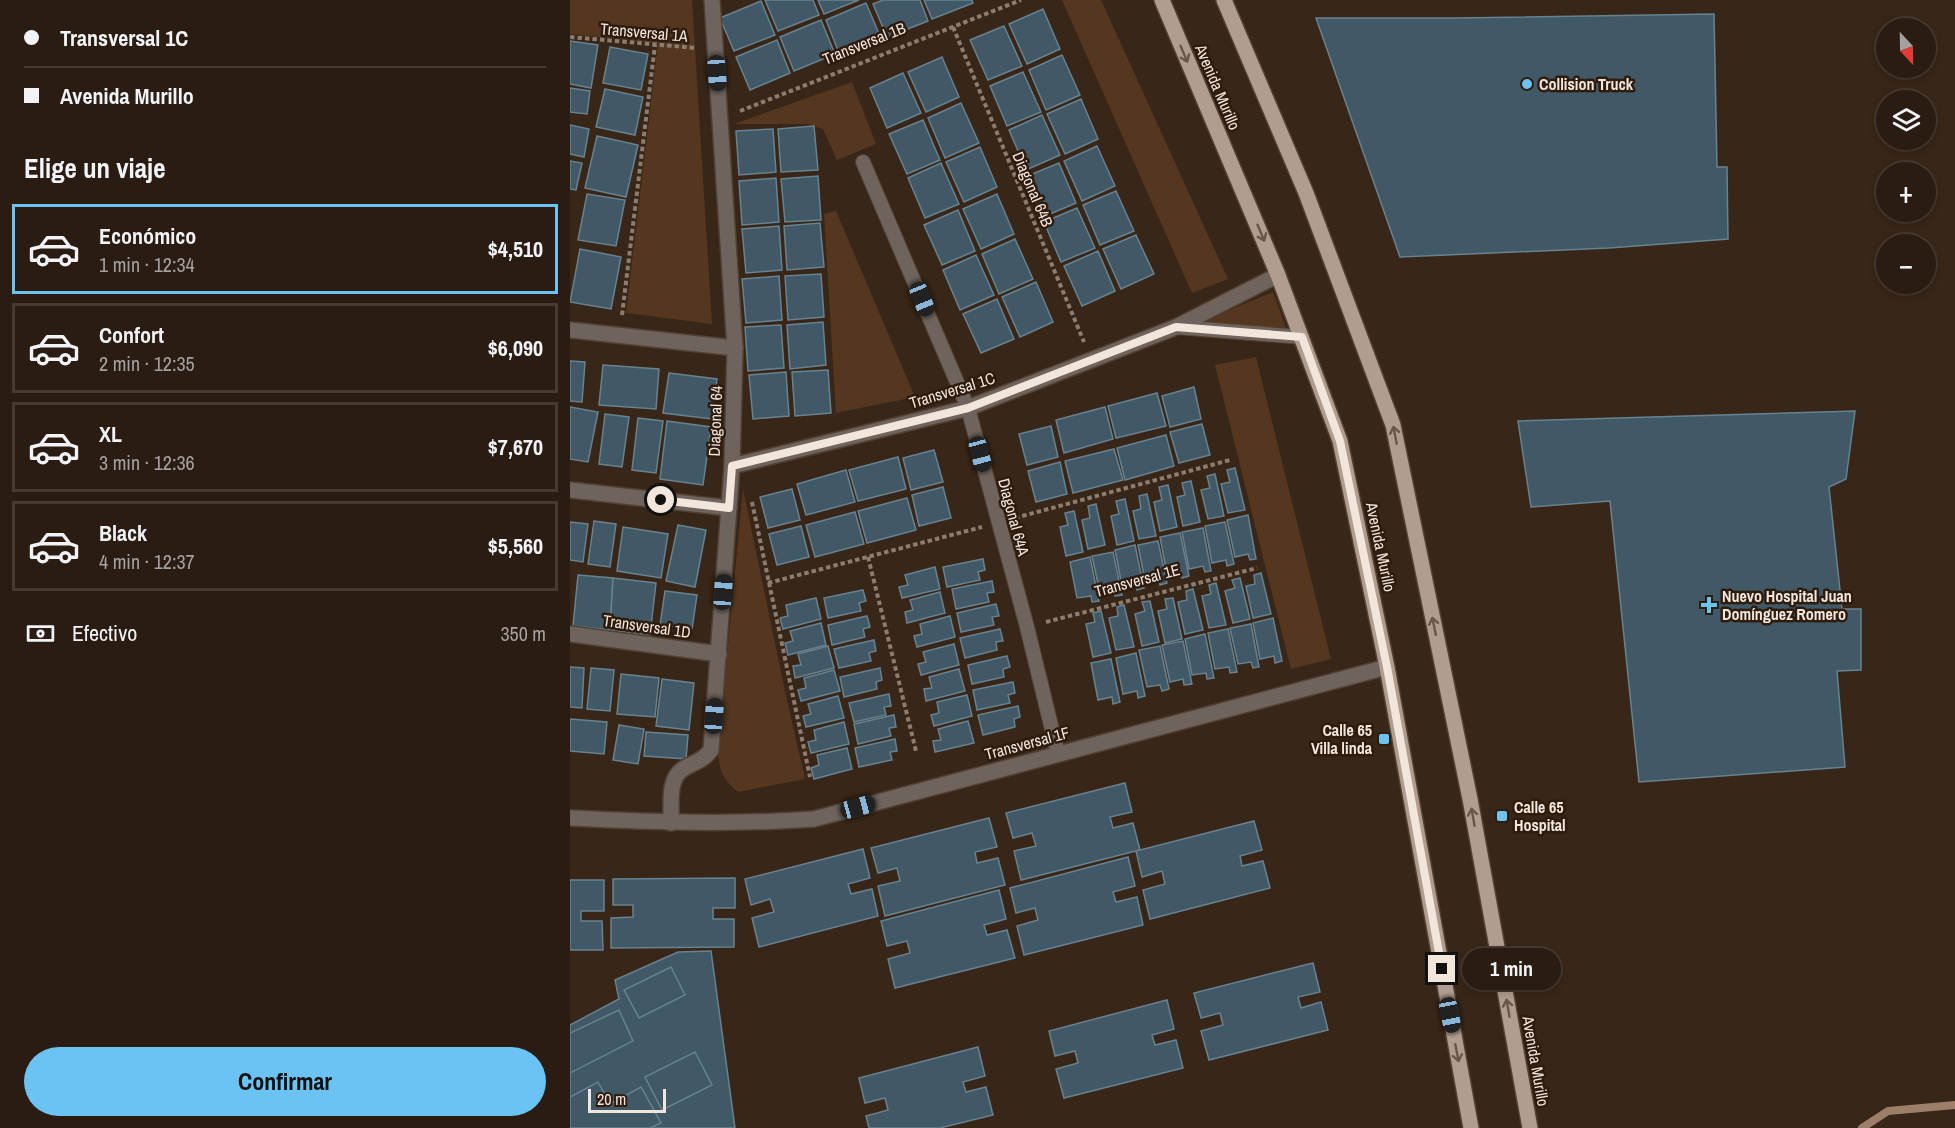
<!DOCTYPE html>
<html lang="es">
<meta charset="utf-8">
<style>
:root{--surface:#2a1c12;--page:#32251b;--text:#f1f3f6;--muted:#a5a19f;--line:#463a32;--accent:#6ac3f1}
body{margin:0;font-family:"Archivo Narrow",sans-serif;background:var(--page);color:var(--text);height:100vh;display:flex;flex-direction:column;font-size:22px;white-space:nowrap}
*{box-sizing:border-box;margin:0}
p{font-size:20px;color:var(--muted)}
.icon{flex:none;width:33px;height:33px;fill:none;stroke:currentColor;stroke-width:2;stroke-linecap:round;stroke-linejoin:round}
.map{position:relative;flex:1;overflow:hidden}
.details{display:flex;flex-direction:column;background:var(--surface);width:570px}
.details>*{flex:none}
.top-card{display:grid;align-content:center;height:132px;padding:0 24px;background:var(--surface)}
.needle{width:39px;rotate:158deg}
.buttons{position:absolute;left:1306px;top:18px;display:grid;gap:12px}
.buttons a{display:grid;place-items:center;width:60px;height:60px;border-radius:50%;background:var(--surface);box-shadow:0 3px 9px #0003,0 0 0 2px var(--line);font-size:30px}
.scale{position:absolute;left:18px;bottom:15px;width:78px;box-sizing:border-box;padding-left:6px;border:3px solid #f2e5dc;border-top:0;font-size:16px;line-height:21px;white-space:nowrap;color:#f2e5dc;-webkit-text-stroke:4px #2e1c0e;paint-order:stroke}
.end{position:absolute;width:27px;height:27px;margin:-14px;border:8px solid #f2e5dc;background:#111;box-shadow:0 0 0 3px #111}
.from{border-radius:50%}
.bubble{position:absolute;height:42px;border-radius:21px;background:var(--surface);box-shadow:0 3px 9px #0003,0 0 0 2px var(--line);font-size:20px;font-weight:700;line-height:42px;text-align:center}
.car{position:absolute;width:18px;height:36px;margin:-18px -9px;border-radius:8px;box-shadow:0 0 4px 2px #0007;background:linear-gradient(#222 24%,#8ab4d8 0 40%,#222 0 76%,#8ab4d8 0 86%,#222 0)}
.top-card b{display:flex;align-items:center;gap:21px;height:57px;font-size:22px}
.top-card b+b{border-top:2px solid var(--line)}
.top-card i{width:15px;height:15px;background:var(--text)}
ul{padding:0;list-style:none}
li{display:flex;align-items:center;gap:18px;height:90px;margin:0 12px 9px;padding:0 12px;border:3px solid var(--line);border-radius:0px}
li div{flex:1}
li b{display:block;font-size:22px}
li em{font-style:normal;font-weight:700}
li.on{border-color:var(--accent)}
li>.icon{width:54px;height:54px;stroke-width:1.5}
h2{padding:0 24px;font-size:27px;line-height:72px}
.pay{display:flex;align-items:center;gap:15px;height:66px;padding:0 24px;font-size:22px}
.pay p{margin-inline-start:auto}
.primary-button{display:flex;gap:12px;margin-top:auto;padding:12px 24px}
.primary-button a{flex:1;height:69px;border-radius:36px;background:var(--accent);color:#111;font-size:24px;font-weight:700;line-height:69px;text-align:center}
main{display:flex;flex:1;min-height:0}
.map>svg:first-child{display:block}
.green{fill:#553720}
.lines{fill:none;stroke-linecap:round;stroke-linejoin:round}
.stream{stroke:#9d7e68;stroke-width:8}
.building{fill:#415866;stroke:#688290;stroke-width:1.5}
.service-casing{stroke:#524133;stroke-width:16}
.minor-casing{stroke:#524133;stroke-width:18}
.primary-casing{stroke:#524133;stroke-width:18}
.path{stroke:#8c7d71;stroke-width:4;stroke-dasharray:4.5 3;stroke-linecap:butt}
.service{stroke:#6e645d;stroke-width:14}
.minor{stroke:#6e645d;stroke-width:15}
.primary{stroke:#b19d8f;stroke-width:15}
.oneway{stroke:#695648}
.route{stroke:#f2e5dc;stroke-width:8}
.poi-dot{fill:#6ac3f1;stroke:#2e1c0e;stroke-width:2}
.labels{text-anchor:middle;dominant-baseline:central;stroke-width:5;stroke-linejoin:round;paint-order:stroke}
.street-label{font-size:16px;fill:#f2e5dc;stroke:#2e1c0e}
.poi-label{font-size:16px;font-weight:bold;fill:#f2e5dc;stroke:#2e1c0e;text-anchor:start}
</style>
<main>
<section class="details">
<div class="top-card">
<b><i class="from"></i>Transversal 1C</b>
<b><i></i>Avenida Murillo</b>
</div>
<h2>Elige un viaje</h2>
<ul>
<li class="on"><svg class="icon" aria-label="car" viewBox="0 0 24 24"><path d="M5 17H2v-5l4-1 3-4h7l3 4 3 1v5h-3M9 17h6M6 11h13"/><circle cx="7" cy="17" r="2"/><circle cx="17" cy="17" r="2"/></svg><div><b>Económico</b><p>1 min · 12:34</p></div><em>$4,510</em></li>
<li><svg class="icon" aria-label="car" viewBox="0 0 24 24"><path d="M5 17H2v-5l4-1 3-4h7l3 4 3 1v5h-3M9 17h6M6 11h13"/><circle cx="7" cy="17" r="2"/><circle cx="17" cy="17" r="2"/></svg><div><b>Confort</b><p>2 min · 12:35</p></div><em>$6,090</em></li>
<li><svg class="icon" aria-label="car" viewBox="0 0 24 24"><path d="M5 17H2v-5l4-1 3-4h7l3 4 3 1v5h-3M9 17h6M6 11h13"/><circle cx="7" cy="17" r="2"/><circle cx="17" cy="17" r="2"/></svg><div><b>XL</b><p>3 min · 12:36</p></div><em>$7,670</em></li>
<li><svg class="icon" aria-label="car" viewBox="0 0 24 24"><path d="M5 17H2v-5l4-1 3-4h7l3 4 3 1v5h-3M9 17h6M6 11h13"/><circle cx="7" cy="17" r="2"/><circle cx="17" cy="17" r="2"/></svg><div><b>Black</b><p>4 min · 12:37</p></div><em>$5,560</em></li>
</ul>
<div class="pay"><svg class="icon" aria-label="cash" viewBox="0 0 24 24"><path d="M3 7h18v10H3z"/><circle cx="12" cy="12" r="2"/></svg>Efectivo<p>350 m</p></div>
<div class="primary-button"><a>Confirmar</a></div>
</section>
<div class="map">
<svg width="1385" height="1128" viewBox="0 0 1385 1128">
<rect width="100%" height="100%" fill="#382618"/>
<g class="green">
<polygon points="0,0 122,0 142,324 56,313 88,43 0,34"/>
<polygon points="492,0 531,0 658,279 622,293"/>
<polygon points="282,82 306,144 267,160 253,129 237,124 164,124"/>
<polygon points="266,211 345,397 266,413 254,214"/>
<polygon points="703,292 716,328 623,325"/>
<polygon points="686,357 761,659 721,669 645,365"/>
<path d="M173,489L215,691L235,779L168,792C152,779 149,770 148,750Z"/>
</g>
<g class="lines">
<polyline class="stream" points="1292,1128 1318,1111 1385,1105"/>
</g>
<g class="building">
<polygon points="195,0 243,0 249,15 208,31"/>
<polygon points="248,0 289,0 254,14"/>
<polygon points="313,0 350,0 358,21 317,37 303,4"/>
<polygon points="354,0 402,0 403,3 362,19"/>
<polygon points="191,1 205,35 164,51 150,18"/>
<polygon points="296,3 310,36 269,53 256,20"/>
<polygon points="473,9 490,49 457,64 439,24"/>
<polygon points="1144,14 1147,167 1157,167 1158,239 1039,248 830,257 746,18 886,18"/>
<polygon points="251,20 265,54 224,71 210,37"/>
<polygon points="434,26 452,66 418,80 400,40"/>
<polygon points="207,40 220,73 180,90 166,57"/>
<polygon points="0,41 28,45 21,88 0,84"/>
<polygon points="40,47 78,54 71,90 33,83"/>
<polygon points="492,55 510,95 476,110 459,70"/>
<polygon points="372,57 389,97 356,112 338,72"/>
<polygon points="453,72 471,112 437,126 420,86"/>
<polygon points="333,73 351,113 317,128 300,88"/>
<polygon points="0,88 20,91 17,114 0,112"/>
<polygon points="35,89 73,97 65,135 26,127"/>
<polygon points="511,99 528,139 495,154 477,114"/>
<polygon points="391,103 409,143 375,158 358,118"/>
<polygon points="472,115 490,155 456,170 439,130"/>
<polygon points="353,120 370,160 337,174 319,134"/>
<polygon points="0,125 19,129 14,157 0,154"/>
<polygon points="244,126 248,170 211,172 208,129"/>
<polygon points="203,129 206,172 169,175 166,131"/>
<polygon points="27,136 68,145 56,197 15,188"/>
<polygon points="527,146 545,186 512,201 494,161"/>
<polygon points="410,147 427,187 394,202 376,162"/>
<polygon points="0,161 12,163 6,190 0,189"/>
<polygon points="371,163 389,204 355,218 338,178"/>
<polygon points="489,163 506,203 473,217 455,177"/>
<polygon points="248,176 251,220 215,222 211,179"/>
<polygon points="206,178 209,222 172,225 169,181"/>
<polygon points="546,191 564,231 530,245 513,205"/>
<polygon points="17,194 55,200 46,246 8,240"/>
<polygon points="427,194 444,234 411,249 393,209"/>
<polygon points="507,208 525,248 491,262 474,222"/>
<polygon points="388,210 405,251 372,265 354,225"/>
<polygon points="250,223 254,267 217,270 214,226"/>
<polygon points="209,226 212,270 176,273 172,229"/>
<polygon points="566,235 584,274 551,289 533,249"/>
<polygon points="445,239 463,279 429,294 412,254"/>
<polygon points="10,249 51,257 41,309 0,302"/>
<polygon points="528,251 545,291 512,306 494,266"/>
<polygon points="406,255 424,295 390,310 373,270"/>
<polygon points="251,274 254,317 218,320 215,276"/>
<polygon points="209,276 212,320 176,323 172,279"/>
<polygon points="466,282 483,322 450,337 432,297"/>
<polygon points="427,299 444,339 411,353 393,314"/>
<polygon points="253,322 256,365 220,369 217,325"/>
<polygon points="211,325 214,368 178,371 175,327"/>
<polygon points="0,361 15,362 12,402 0,401"/>
<polygon points="33,365 89,369 86,409 29,405"/>
<polygon points="258,370 261,413 225,416 222,372"/>
<polygon points="216,372 219,416 183,419 179,375"/>
<polygon points="99,373 147,379 142,419 93,413"/>
<polygon points="624,387 631,419 600,427 592,396"/>
<polygon points="587,393 596,426 546,438 538,406"/>
<polygon points="0,407 28,412 18,462 0,459"/>
<polygon points="535,407 543,439 494,453 486,420"/>
<polygon points="1285,411 1276,479 1259,487 1272,609 1291,609 1291,670 1267,671 1275,767 1069,782 1040,501 961,507 948,421"/>
<polygon points="35,414 59,417 52,467 29,464"/>
<polygon points="68,418 93,421 86,473 62,470"/>
<polygon points="97,421 141,427 133,485 90,479"/>
<polygon points="632,424 640,455 609,463 600,432"/>
<polygon points="481,426 488,457 457,465 449,434"/>
<polygon points="596,435 604,466 555,480 547,448"/>
<polygon points="544,449 553,480 503,493 495,461"/>
<polygon points="364,450 373,482 341,490 333,458"/>
<polygon points="328,457 336,489 288,501 279,470"/>
<polygon points="490,462 497,494 466,502 458,471"/>
<polygon points="665,468 675,510 658,513 651,484 660,482 657,470"/>
<polygon points="276,470 285,502 236,515 227,484"/>
<polygon points="645,474 654,516 638,519 631,490 640,488 637,476"/>
<polygon points="621,481 630,522 613,526 607,497 615,495 612,483"/>
<polygon points="598,485 607,527 590,531 584,502 592,500 589,487"/>
<polygon points="373,487 381,518 349,526 342,495"/>
<polygon points="222,489 230,520 198,528 190,497"/>
<polygon points="577,494 586,536 569,539 563,511 571,509 569,496"/>
<polygon points="337,498 346,530 297,543 288,511"/>
<polygon points="555,499 564,541 547,545 541,516 549,514 546,501"/>
<polygon points="526,504 535,545 518,549 512,520 520,518 518,506"/>
<polygon points="504,511 513,552 496,556 490,527 498,525 495,513"/>
<polygon points="285,512 294,544 245,557 236,525"/>
<polygon points="678,515 686,559 680,560 678,554 665,557 657,520"/>
<polygon points="24,521 46,524 40,567 18,564"/>
<polygon points="0,522 18,524 13,562 0,560"/>
<polygon points="655,522 664,564 657,566 656,560 642,563 635,526"/>
<polygon points="108,525 136,530 125,587 96,581"/>
<polygon points="231,526 239,557 207,565 199,534"/>
<polygon points="53,527 98,534 91,578 47,571"/>
<polygon points="633,528 641,571 635,572 633,566 619,569 612,532"/>
<polygon points="610,533 619,576 612,578 611,571 597,574 590,537"/>
<polygon points="588,541 597,583 590,585 589,578 575,581 568,545"/>
<polygon points="565,545 574,588 567,590 566,583 552,586 545,550"/>
<polygon points="543,552 552,595 545,596 544,590 530,593 522,556"/>
<polygon points="520,557 529,601 522,602 521,596 507,598 500,562"/>
<polygon points="413,559 415,570 408,572 410,580 377,587 373,567"/>
<polygon points="365,567 370,589 332,598 329,587 338,585 335,575"/>
<polygon points="691,573 701,614 683,618 676,586 685,584 684,575"/>
<polygon points="8,575 43,578 40,630 3,626"/>
<polygon points="43,578 86,583 80,635 40,630"/>
<polygon points="670,578 680,619 663,623 655,591 665,588 662,580"/>
<polygon points="422,581 424,592 417,593 419,602 386,609 382,589"/>
<polygon points="646,583 656,625 639,628 632,596 641,594 639,585"/>
<polygon points="623,589 633,630 615,634 608,602 617,600 616,591"/>
<polygon points="293,590 296,601 289,603 291,611 258,618 254,598"/>
<polygon points="95,591 127,595 122,629 90,625"/>
<polygon points="370,592 375,613 337,623 335,612 343,610 340,600"/>
<polygon points="246,598 251,619 213,629 210,618 218,616 216,605"/>
<polygon points="603,598 612,639 595,643 588,611 597,609 595,599"/>
<polygon points="580,601 589,642 572,646 565,614 575,611 572,602"/>
<polygon points="426,604 429,616 422,617 424,625 391,632 387,613"/>
<polygon points="554,605 564,647 546,650 539,618 548,616 547,607"/>
<polygon points="531,611 541,653 523,657 516,624 525,622 523,613"/>
<polygon points="297,616 300,627 293,629 295,637 262,645 258,625"/>
<polygon points="380,616 385,637 347,647 344,636 352,634 350,624"/>
<polygon points="703,618 712,661 705,663 704,656 690,659 683,623"/>
<polygon points="251,623 256,645 218,655 215,643 223,641 220,631"/>
<polygon points="681,624 689,667 683,668 681,662 668,664 660,628"/>
<polygon points="430,629 433,641 426,642 427,650 395,658 390,638"/>
<polygon points="658,629 667,672 660,673 659,667 645,669 638,633"/>
<polygon points="635,634 644,678 637,679 636,673 622,675 615,639"/>
<polygon points="304,640 306,651 299,653 301,661 269,668 264,649"/>
<polygon points="613,641 622,684 614,685 613,679 600,682 592,645"/>
<polygon points="384,644 389,665 351,675 348,664 356,662 353,652"/>
<polygon points="258,646 264,668 225,678 223,666 231,665 228,654"/>
<polygon points="590,646 599,689 592,691 590,685 577,687 569,650"/>
<polygon points="566,653 575,696 568,698 567,691 553,694 546,658"/>
<polygon points="437,656 440,667 433,669 434,677 402,684 398,665"/>
<polygon points="541,659 550,702 543,704 542,697 528,700 521,663"/>
<polygon points="0,667 14,668 12,708 0,707"/>
<polygon points="21,668 44,670 40,711 17,709"/>
<polygon points="310,668 312,680 306,682 307,689 274,697 270,677"/>
<polygon points="389,669 395,691 356,701 354,689 362,688 359,677"/>
<polygon points="264,670 270,691 231,701 228,690 236,688 234,678"/>
<polygon points="51,674 89,678 85,717 47,714"/>
<polygon points="92,679 124,683 119,730 86,726"/>
<polygon points="443,682 445,693 438,695 440,703 407,710 403,690"/>
<polygon points="319,694 321,706 314,707 316,715 284,722 279,703"/>
<polygon points="397,695 402,716 364,726 361,715 369,713 367,702"/>
<polygon points="268,696 274,718 236,727 233,716 241,714 238,704"/>
<polygon points="448,706 450,717 444,719 445,727 413,735 408,715"/>
<polygon points="324,715 326,727 319,728 321,736 288,744 284,724"/>
<polygon points="0,719 37,722 34,754 0,751"/>
<polygon points="398,721 404,743 365,752 363,741 371,740 368,729"/>
<polygon points="274,722 279,744 241,753 238,742 246,740 244,730"/>
<polygon points="49,725 74,729 68,764 43,760"/>
<polygon points="76,732 118,735 116,759 74,756"/>
<polygon points="325,739 327,751 320,752 322,760 289,767 285,748"/>
<polygon points="277,748 282,769 244,779 241,768 249,765 247,755"/>
<polygon points="555,783 562,812 540,817 543,828 563,823 570,850 451,880 444,851 466,846 462,833 443,838 436,813"/>
<polygon points="419,818 427,847 405,852 407,863 428,858 435,885 315,916 308,886 330,881 327,868 308,873 301,848"/>
<polygon points="684,821 692,850 670,856 672,866 693,861 700,888 580,919 573,890 595,884 592,871 572,877 566,851"/>
<polygon points="293,849 300,878 278,884 281,894 302,889 308,916 189,947 182,918 204,912 200,899 181,905 175,879"/>
<polygon points="558,857 565,886 543,892 546,902 567,897 573,925 454,955 447,926 468,920 465,908 446,913 440,888"/>
<polygon points="165,878 165,908 143,908 143,919 164,919 164,947 41,948 41,918 63,917 63,905 43,905 43,879"/>
<polygon points="0,880 34,880 34,911 11,911 11,921 32,921 33,950 0,950"/>
<polygon points="429,890 436,919 414,925 417,935 437,930 445,958 325,988 318,959 340,953 337,941 317,946 311,921"/>
<polygon points="141,951 165,1128 0,1128 0,1025 49,999 45,980 108,952"/>
<polygon points="743,963 750,992 728,997 731,1008 751,1002 758,1030 639,1060 631,1031 653,1025 650,1013 631,1018 624,993"/>
<polygon points="101,967 115,995 69,1018 54,990"/>
<polygon points="597,1000 604,1029 582,1035 585,1045 606,1040 613,1068 494,1098 486,1069 508,1063 505,1051 485,1056 479,1031"/>
<polygon points="49,1010 63,1041 0,1073 0,1033"/>
<polygon points="408,1047 415,1076 393,1082 396,1092 416,1087 423,1115 370,1128 299,1128 296,1116 318,1110 315,1098 295,1103 289,1078"/>
<polygon points="125,1052 142,1085 92,1110 75,1077"/>
<polygon points="28,1082 40,1104 71,1087 91,1123 80,1128 0,1128 0,1097"/>
</g>
<g class="lines">
<defs>
<g id="service">
<polyline points="293,162 398,408 457,627 488,754"/>
<polyline points="606,327 732,337"/>
</g>
<g id="minor">
<polyline points="0,330 165,348"/>
<polyline points="162,466 398,408 606,327 708,275"/>
<polyline points="0,490 159,508"/>
<polyline points="0,634 149,654"/>
<path d="M0,818C81,822 163,825 244,819L817,667"/>
<path d="M101,823C102,806 97,779 113,769C124,762 133,761 141,750L162,466L165,348L142,0"/>
</g>
<g id="primary">
<polyline points="592,0 708,275 770,441 817,667 901,1128"/>
<polyline points="654,0 736,193 823,425 900,799 960,1128"/>
</g>
</defs>
<use href="#service" class="service-casing"/>
<use href="#minor" class="minor-casing"/>
<use href="#primary" class="primary-casing"/>
<g class="path">
<polyline points="383,27 514,342"/>
<polyline points="0,37 126,48"/>
<polyline points="170,111 451,0"/>
<polyline points="52,315 85,45"/>
<polyline points="182,502 240,777"/>
<polyline points="445,518 660,460"/>
<polyline points="298,557 346,751"/>
<polyline points="198,583 412,527"/>
<polyline points="476,622 687,568"/>
</g>
<use href="#service" class="service"/>
<use href="#minor" class="minor"/>
<use href="#primary" class="primary"/>
</g>
<defs><path id="oneway-shaft" d="M-6 0H5M1.5-3L5.5 0L1.5 3" fill="none" stroke-width="1.6" stroke-linecap="round" stroke-linejoin="round" transform="scale(1.5)"/></defs>
<g class="oneway">
<use href="#oneway-shaft" transform="translate(614 54) rotate(67)"/>
<use href="#oneway-shaft" transform="translate(691 233) rotate(67)"/>
<use href="#oneway-shaft" transform="translate(825 435) rotate(-101)"/>
<use href="#oneway-shaft" transform="translate(864 626) rotate(-102)"/>
<use href="#oneway-shaft" transform="translate(903 817) rotate(-100)"/>
<use href="#oneway-shaft" transform="translate(938 1008) rotate(-100)"/>
<use href="#oneway-shaft" transform="translate(887 1053) rotate(79)"/>
</g>
<g class="lines">
<polyline class="route" points="91,500 159,508 162,466 398,408 606,327 732,337 770,441 817,667 872,969"/>
</g>
<g class="poi-dot">
<circle cx="957" cy="84" r="6"/>
<path d="M1136 596h6v6h6v6h-6v6h-6v-6h-6v-6h6z"/>
<rect x="808" y="733" width="12" height="12" rx="3"/>
<rect x="926" y="810" width="12" height="12" rx="3"/>
</g>
<g class="labels">
<g class="street-label">
<text transform="translate(74 32) rotate(5)">Transversal 1A</text>
<text transform="translate(294 43) rotate(-22)">Transversal 1B</text>
<text transform="translate(648 87) rotate(67)">Avenida Murillo</text>
<text transform="translate(463 189) rotate(67)">Diagonal 64B</text>
<text transform="translate(382 390) rotate(-17)">Transversal 1C</text>
<text transform="translate(145 421) rotate(-88)">Diagonal 64</text>
<text transform="translate(444 517) rotate(75)">Diagonal 64A</text>
<text transform="translate(811 547) rotate(78)">Avenida Murillo</text>
<text transform="translate(567 580) rotate(-15)">Transversal 1E</text>
<text transform="translate(77 626) rotate(8)">Transversal 1D</text>
<text transform="translate(457 743) rotate(-15)">Transversal 1F</text>
<text transform="translate(966 1061) rotate(80)">Avenida Murillo</text>
</g>
<g class="poi-label">
<text x="969" y="84">Collision Truck</text>
<text x="1152" y="596">Nuevo Hospital Juan<tspan x="1152" dy="18">Domínguez Romero</tspan></text>
<text x="802" y="730" text-anchor="end">Calle 65<tspan x="802" dy="18">Villa linda</tspan></text>
<text x="944" y="807">Calle 65<tspan x="944" dy="18">Hospital</tspan></text>
</g>
</g>
</svg>
<div class="buttons">
<a><svg class="needle" viewBox="-14 -14 28 28"><path d="M0-13l5 13h-10z" fill="#e53935"/><path d="M0 13l5-13h-10z" fill="#a5a19f"/></svg></a>
<a><svg class="icon" aria-label="layers" viewBox="0 0 24 24"><path d="M12 4l9 5-9 5-9-5zM3 14l9 5 9-5"/></svg></a>
<a>+</a>
<a>−</a>
</div>
<div class="scale">20 m</div>
<i class="end from" style="left:91px;top:500px"></i>
<i class="end" style="left:872px;top:969px"></i>
<div class="bubble" style="left:892px;top:948px;width:99px">1 min</div>
<i class="car" style="left:147px;top:73px;rotate:176deg"></i>
<i class="car" style="left:352px;top:299px;rotate:158deg"></i>
<i class="car" style="left:410px;top:454px;rotate:165deg"></i>
<i class="car" style="left:153px;top:592px;rotate:4deg"></i>
<i class="car" style="left:144px;top:716px;rotate:4deg"></i>
<i class="car" style="left:288px;top:807px;rotate:75deg"></i>
<i class="car" style="left:880px;top:1015px;rotate:169deg"></i>
</div>
</main>
